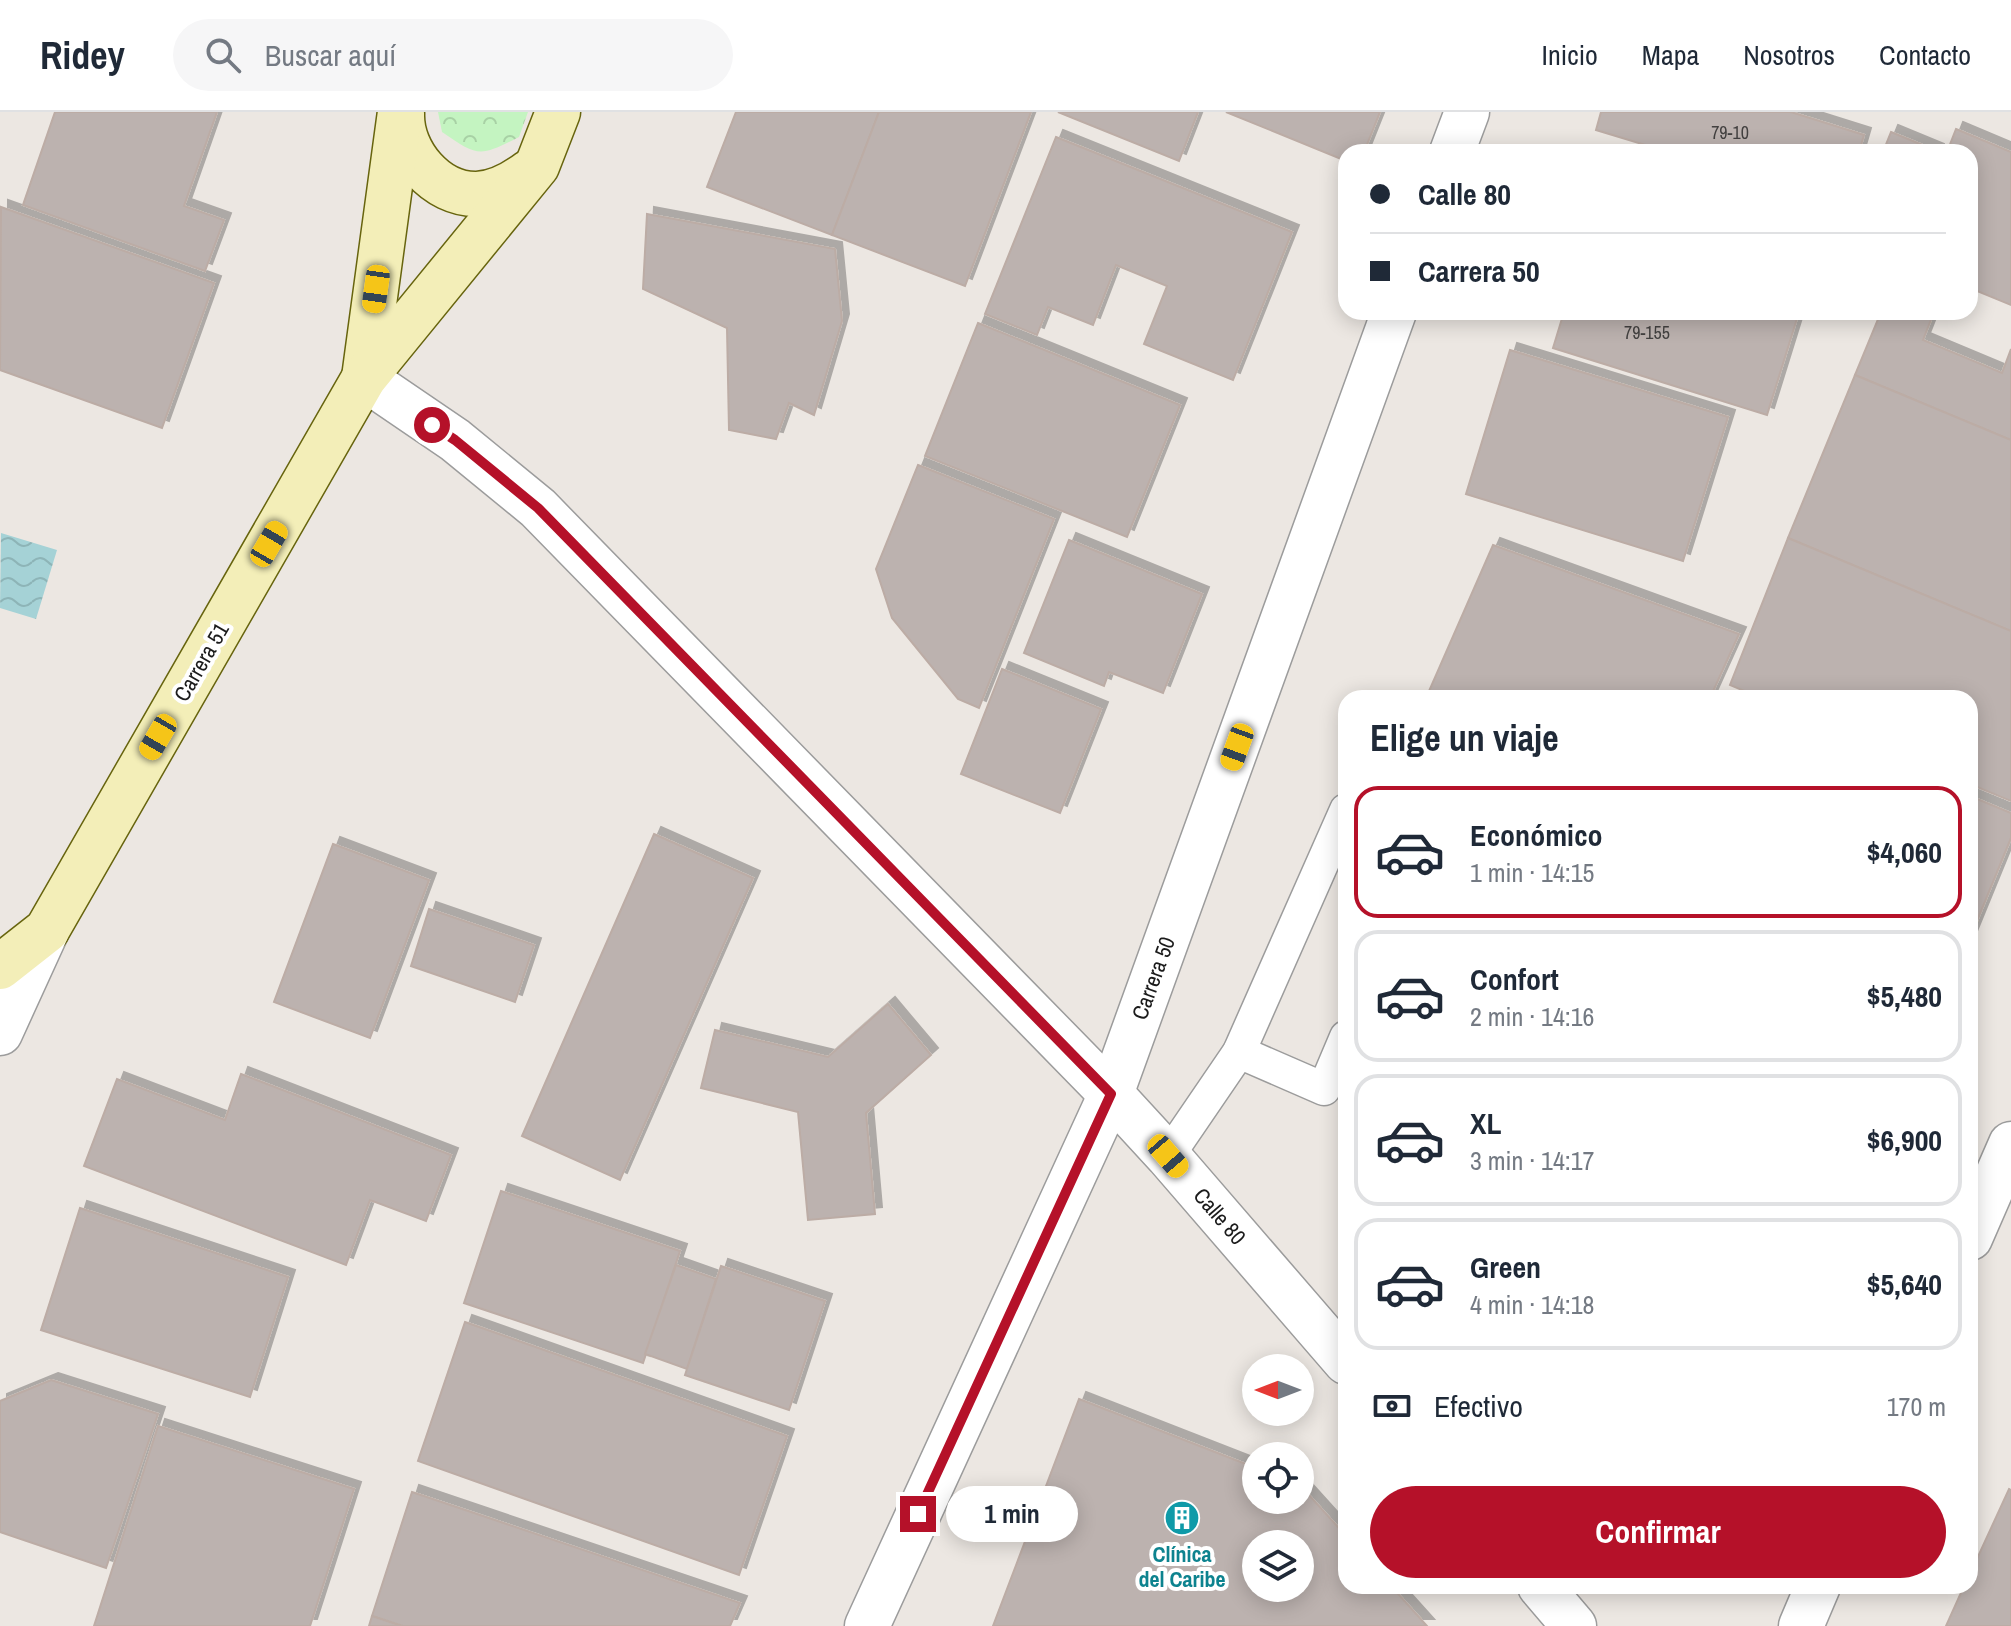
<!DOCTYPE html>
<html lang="es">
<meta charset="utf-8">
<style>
:root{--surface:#fff;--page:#f6f6f7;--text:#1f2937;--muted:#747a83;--line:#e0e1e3;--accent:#b51129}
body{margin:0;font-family:"Archivo Narrow",sans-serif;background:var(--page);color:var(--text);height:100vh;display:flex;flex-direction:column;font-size:30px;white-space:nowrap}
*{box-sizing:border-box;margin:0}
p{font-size:26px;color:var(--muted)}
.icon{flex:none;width:44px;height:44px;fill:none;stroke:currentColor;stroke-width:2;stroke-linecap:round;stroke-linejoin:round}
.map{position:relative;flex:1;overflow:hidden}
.panel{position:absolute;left:1338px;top:578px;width:640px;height:904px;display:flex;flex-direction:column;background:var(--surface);border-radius:24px;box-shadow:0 4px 20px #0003}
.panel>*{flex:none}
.hud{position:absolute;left:1338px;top:32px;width:640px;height:176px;border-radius:24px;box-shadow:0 4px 20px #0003;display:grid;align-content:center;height:176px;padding:0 32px;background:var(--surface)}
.needle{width:52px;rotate:270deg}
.controls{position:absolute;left:1242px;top:1242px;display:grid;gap:16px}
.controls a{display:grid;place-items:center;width:72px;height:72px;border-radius:50%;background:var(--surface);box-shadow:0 4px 20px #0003;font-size:40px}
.end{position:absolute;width:36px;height:36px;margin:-18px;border:10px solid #b51129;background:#fff;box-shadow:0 0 0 4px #fff}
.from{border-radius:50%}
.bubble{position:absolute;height:56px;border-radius:28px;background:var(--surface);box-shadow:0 4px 20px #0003;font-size:26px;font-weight:700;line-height:56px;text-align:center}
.car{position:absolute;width:24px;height:48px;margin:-24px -12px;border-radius:10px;box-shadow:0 0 6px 2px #0007;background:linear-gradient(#f5c518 24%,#345 0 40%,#f5c518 0 76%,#345 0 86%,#f5c518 0)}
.hud b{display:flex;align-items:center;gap:28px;height:76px;font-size:30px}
.hud b+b{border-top:2px solid var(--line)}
.hud i{width:20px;height:20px;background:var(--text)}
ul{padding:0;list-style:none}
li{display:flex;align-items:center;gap:24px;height:132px;margin:0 16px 12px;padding:0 16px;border:4px solid var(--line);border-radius:24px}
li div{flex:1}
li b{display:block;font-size:30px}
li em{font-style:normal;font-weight:700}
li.current{border-color:var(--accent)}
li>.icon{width:72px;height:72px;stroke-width:1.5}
h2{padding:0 32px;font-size:36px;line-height:96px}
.pay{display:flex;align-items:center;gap:20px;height:88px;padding:0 32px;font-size:30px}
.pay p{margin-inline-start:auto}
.button{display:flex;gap:16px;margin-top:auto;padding:16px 32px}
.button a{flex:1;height:92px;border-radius:48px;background:var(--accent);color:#fff;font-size:32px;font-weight:700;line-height:92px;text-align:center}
header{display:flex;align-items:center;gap:48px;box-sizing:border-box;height:112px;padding:0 40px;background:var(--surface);border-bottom:2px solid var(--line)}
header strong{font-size:38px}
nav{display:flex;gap:44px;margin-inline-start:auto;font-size:28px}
.search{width:560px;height:72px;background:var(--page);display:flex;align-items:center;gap:20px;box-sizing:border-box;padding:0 28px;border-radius:44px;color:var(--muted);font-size:30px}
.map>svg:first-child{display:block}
.park{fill:url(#park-crowns)}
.water{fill:url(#water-waves)}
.building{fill:#bcb2af;stroke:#bcaca5;stroke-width:2;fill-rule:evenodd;filter:url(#shadow)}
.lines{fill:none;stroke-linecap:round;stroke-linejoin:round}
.lane-casing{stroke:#9c9c9c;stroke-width:35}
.street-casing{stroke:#9c9c9c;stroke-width:47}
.secondary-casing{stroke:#67640e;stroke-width:47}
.lane{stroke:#fff;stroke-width:32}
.street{stroke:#fff;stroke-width:44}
.secondary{stroke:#f3eeb8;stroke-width:44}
.route{stroke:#b51129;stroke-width:10}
.labels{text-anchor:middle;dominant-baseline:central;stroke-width:8;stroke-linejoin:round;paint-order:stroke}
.number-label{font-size:18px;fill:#434140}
.street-label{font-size:22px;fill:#1b1b1b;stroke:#fff}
.culture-label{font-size:22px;font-weight:bold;fill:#0d838f;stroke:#fff}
</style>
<header>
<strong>Ridey</strong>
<div class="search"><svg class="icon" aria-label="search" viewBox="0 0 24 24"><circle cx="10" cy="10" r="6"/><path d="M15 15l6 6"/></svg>Buscar aquí</div>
<nav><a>Inicio</a><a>Mapa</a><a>Nosotros</a><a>Contacto</a></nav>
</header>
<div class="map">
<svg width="2011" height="1514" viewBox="0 0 2011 1514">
<defs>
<pattern id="park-crowns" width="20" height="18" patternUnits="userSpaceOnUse" patternTransform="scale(2)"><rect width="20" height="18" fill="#c4f4c1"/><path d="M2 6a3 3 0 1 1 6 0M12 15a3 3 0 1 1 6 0" fill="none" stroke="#a8d1a5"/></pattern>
<pattern id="water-waves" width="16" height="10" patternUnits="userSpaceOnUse" patternTransform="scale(2)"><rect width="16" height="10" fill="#a5d2d6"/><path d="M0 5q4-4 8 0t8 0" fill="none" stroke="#8db4b7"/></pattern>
<filter id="shadow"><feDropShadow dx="7" dy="-7" stdDeviation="0" flood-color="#0004"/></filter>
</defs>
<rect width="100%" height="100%" fill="#ece7e2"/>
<path class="park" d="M438,0H528L519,25C480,45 478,45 442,20Z"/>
<polygon class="water" points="1,421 57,438 36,507 0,496"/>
<g class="building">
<polygon points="55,0 217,0 184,94 224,108 205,159 23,93"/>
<polygon points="736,0 879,0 832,123 707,75"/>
<polygon points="879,0 1031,0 965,174 832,123"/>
<polygon points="1058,0 1198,0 1179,49"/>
<polygon points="1226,0 1380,0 1364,40 1346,40 1346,49"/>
<polygon points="1601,0 1791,0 1864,23 1859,40 1651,40 1652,35 1596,18"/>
<polygon points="1956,17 2011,40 2011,193 1970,176 1970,40 1947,40"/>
<polygon points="1891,20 1937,39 1937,40 1883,40"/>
<polygon points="1056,25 1292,120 1233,268 1144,232 1167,174 1116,153 1093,213 1048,195 1037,223 985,202"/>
<polygon points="1,95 214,171 162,316 0,258"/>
<polygon points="647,102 835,137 842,209 814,303 789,291 776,327 729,318 727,216 643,177"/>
<polygon points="1564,200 1799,200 1767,303 1553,236"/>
<polygon points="1881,200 1934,200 1923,228 2002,261 2011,237 2011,328 1855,263"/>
<polygon points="978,211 1180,293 1127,425 925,344"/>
<polygon points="1510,238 1728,305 1683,449 1466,382"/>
<polygon points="1855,263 2011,328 2011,519 1788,426"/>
<polygon points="918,353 1054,407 979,596 958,587 892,506 876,457"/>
<polygon points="1788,426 2011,519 2011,689 1970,672 1970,586 1761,586 1730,573"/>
<polygon points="1069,428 1202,482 1163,581 1109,560 1104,574 1024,541"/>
<polygon points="1493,433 1739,522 1710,586 1426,586"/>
<polygon points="1002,557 1101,597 1060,701 961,662"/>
<polygon points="1970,684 2011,701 2011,726 1970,826"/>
<polygon points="654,722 753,766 620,1068 522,1024"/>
<polygon points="333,732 429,768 370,926 274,890"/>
<polygon points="429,797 534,833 515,890 411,854"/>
<polygon points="888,892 931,943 866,1001 875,1102 808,1108 798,1000 701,976 715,918 828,945"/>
<polygon points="241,962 451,1043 426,1109 370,1088 346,1153 84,1054 117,967 225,1008"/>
<polygon points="501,1079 680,1139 643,1251 464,1191"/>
<polygon points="80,1096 288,1165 250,1285 41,1218"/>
<polygon points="676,1153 716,1167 687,1257 645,1242"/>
<polygon points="721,1154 825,1189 789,1298 685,1263"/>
<polygon points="465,1210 787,1324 739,1463 418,1349"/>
<polygon points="51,1268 158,1302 106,1456 0,1420 0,1289"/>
<path d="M1079,1287L1256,1356V1388H1300V1373L1346,1424V1474H1391L1427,1514H993ZM1256,1432H1300V1476H1256Z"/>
<polygon points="158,1314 354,1377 310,1514 94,1514"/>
<polygon points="2009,1377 2011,1378 2011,1514 1946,1514 1964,1474 1970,1474 1970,1462"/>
<polygon points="412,1380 740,1491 730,1514 402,1514 372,1504"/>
<polygon points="372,1504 402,1514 369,1514"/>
</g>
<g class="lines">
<defs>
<g id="lane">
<polyline points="1239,940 1324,977 1346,925"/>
<polyline points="1168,1044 1239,940 1346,698"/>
</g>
<g id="street">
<polyline points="1452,40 1467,0"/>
<polyline points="364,266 455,328 538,396 1111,982 1168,1044 1346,1250"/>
<polyline points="0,921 47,818"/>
<polyline points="1970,1126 2011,1032"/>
<polyline points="1540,1474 1574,1514"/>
<polyline points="867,1514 1111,982 1394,200"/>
<polyline points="1801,1514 1818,1474"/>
</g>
<g id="secondary">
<path d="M402,2C401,41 436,83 477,82C497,81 513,72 529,60"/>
<polyline points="364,266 400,0"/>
<polyline points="0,855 47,818 364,266 537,54 558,0"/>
</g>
</defs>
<use href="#lane" class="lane-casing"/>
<use href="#street" class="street-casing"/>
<use href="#secondary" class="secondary-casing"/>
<use href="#lane" class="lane"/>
<use href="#street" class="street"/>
<use href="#secondary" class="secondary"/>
</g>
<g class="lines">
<polyline class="route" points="432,313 455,328 538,396 1111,982 918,1402"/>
</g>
<defs>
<symbol id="building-disc" viewBox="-11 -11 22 22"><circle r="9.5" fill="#0f9aa8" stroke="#fff"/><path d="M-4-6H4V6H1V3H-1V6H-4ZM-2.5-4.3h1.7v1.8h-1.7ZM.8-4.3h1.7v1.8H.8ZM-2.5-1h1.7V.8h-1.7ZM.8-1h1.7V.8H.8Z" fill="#fff"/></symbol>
</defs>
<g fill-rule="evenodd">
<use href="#building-disc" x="1162" y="1386" width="40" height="40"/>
</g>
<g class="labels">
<g class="number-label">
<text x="1730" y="20">79-10</text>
<text x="1647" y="220">79-155</text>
</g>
<g class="street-label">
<text transform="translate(201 550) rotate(-60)">Carrera 51</text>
<text transform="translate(1153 866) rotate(-70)">Carrera 50</text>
<text transform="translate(1220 1104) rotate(49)">Calle 80</text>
</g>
<g class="culture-label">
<text x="1182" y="1442">Clínica<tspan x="1182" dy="25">del Caribe</tspan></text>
</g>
</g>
</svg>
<div class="controls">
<a><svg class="needle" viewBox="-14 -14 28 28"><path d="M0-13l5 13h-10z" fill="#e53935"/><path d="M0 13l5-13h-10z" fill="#747a83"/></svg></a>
<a><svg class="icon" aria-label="locate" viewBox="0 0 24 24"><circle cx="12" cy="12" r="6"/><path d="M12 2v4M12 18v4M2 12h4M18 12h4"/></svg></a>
<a><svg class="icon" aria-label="layers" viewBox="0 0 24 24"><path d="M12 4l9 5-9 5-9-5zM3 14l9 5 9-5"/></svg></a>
</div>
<i class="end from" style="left:432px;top:313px"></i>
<i class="end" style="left:918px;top:1402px"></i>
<div class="bubble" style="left:946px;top:1374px;width:132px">1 min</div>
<i class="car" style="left:376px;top:177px;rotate:188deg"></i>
<i class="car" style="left:269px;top:432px;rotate:30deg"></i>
<i class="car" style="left:158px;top:625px;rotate:210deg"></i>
<i class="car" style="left:1237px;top:635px;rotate:200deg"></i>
<i class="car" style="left:1168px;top:1044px;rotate:139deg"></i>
<div class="hud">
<b><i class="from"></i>Calle 80</b>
<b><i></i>Carrera 50</b>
</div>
<section class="panel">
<h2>Elige un viaje</h2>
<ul>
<li class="current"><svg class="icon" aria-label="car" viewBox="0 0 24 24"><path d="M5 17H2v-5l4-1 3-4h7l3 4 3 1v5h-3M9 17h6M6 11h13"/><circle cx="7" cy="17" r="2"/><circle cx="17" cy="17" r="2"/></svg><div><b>Económico</b><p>1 min · 14:15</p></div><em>$4,060</em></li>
<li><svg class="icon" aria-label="car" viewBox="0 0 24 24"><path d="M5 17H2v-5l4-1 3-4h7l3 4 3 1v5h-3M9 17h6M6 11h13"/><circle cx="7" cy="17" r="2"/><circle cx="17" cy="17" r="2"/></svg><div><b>Confort</b><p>2 min · 14:16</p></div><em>$5,480</em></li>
<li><svg class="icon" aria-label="car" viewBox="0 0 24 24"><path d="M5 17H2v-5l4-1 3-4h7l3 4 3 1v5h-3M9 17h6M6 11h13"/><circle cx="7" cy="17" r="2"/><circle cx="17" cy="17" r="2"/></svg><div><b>XL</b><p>3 min · 14:17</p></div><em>$6,900</em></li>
<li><svg class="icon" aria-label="car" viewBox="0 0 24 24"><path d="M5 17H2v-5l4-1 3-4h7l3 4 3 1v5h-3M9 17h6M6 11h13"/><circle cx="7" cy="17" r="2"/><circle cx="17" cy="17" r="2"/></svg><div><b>Green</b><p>4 min · 14:18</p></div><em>$5,640</em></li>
</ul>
<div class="pay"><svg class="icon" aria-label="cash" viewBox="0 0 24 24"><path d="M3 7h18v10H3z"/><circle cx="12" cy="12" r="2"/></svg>Efectivo<p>170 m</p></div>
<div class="button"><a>Confirmar</a></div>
</section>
</div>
